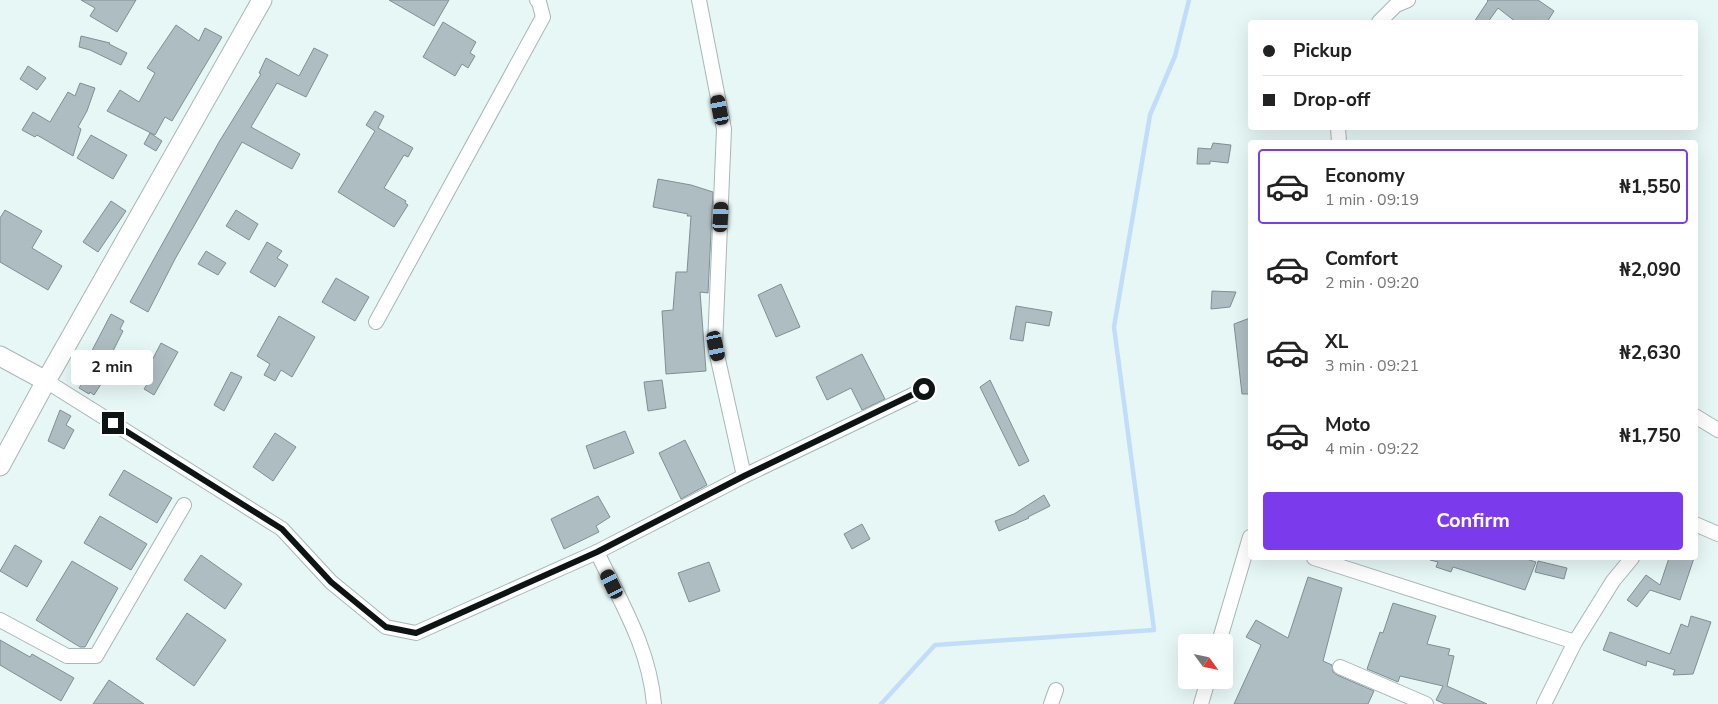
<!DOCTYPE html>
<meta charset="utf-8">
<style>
:root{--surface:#fff;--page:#f6f6f6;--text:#222;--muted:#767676;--line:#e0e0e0;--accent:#7c3aed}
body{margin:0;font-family:"Nunito Sans",sans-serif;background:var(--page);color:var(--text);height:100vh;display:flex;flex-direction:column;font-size:19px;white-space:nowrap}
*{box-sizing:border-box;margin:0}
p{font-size:16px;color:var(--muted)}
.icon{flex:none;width:28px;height:28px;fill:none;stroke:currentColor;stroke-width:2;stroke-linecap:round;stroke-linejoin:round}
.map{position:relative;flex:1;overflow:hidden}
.drawer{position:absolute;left:1248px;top:140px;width:450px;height:420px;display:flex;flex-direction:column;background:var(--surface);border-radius:5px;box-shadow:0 5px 20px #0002}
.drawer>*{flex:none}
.banner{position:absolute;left:1248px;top:20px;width:450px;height:110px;border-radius:5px;box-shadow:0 5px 20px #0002;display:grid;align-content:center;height:110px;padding:0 15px;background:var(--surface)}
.needle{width:32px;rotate:123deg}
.controls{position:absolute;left:1178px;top:634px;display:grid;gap:10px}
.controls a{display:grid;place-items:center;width:55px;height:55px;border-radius:5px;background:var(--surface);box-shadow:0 5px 20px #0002;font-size:25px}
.end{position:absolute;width:22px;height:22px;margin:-11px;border:6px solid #0e1414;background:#fff;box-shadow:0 0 0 2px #fff}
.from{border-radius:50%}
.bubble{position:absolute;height:35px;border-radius:5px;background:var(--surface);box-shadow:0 5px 20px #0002;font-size:16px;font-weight:700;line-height:35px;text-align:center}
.car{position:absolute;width:15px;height:30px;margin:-15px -8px;border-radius:6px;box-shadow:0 0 4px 1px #0007;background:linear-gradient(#222 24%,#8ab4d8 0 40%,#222 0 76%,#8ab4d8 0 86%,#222 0)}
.banner b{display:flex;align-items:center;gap:18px;height:48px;font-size:19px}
.banner b+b{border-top:1px solid var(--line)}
.banner i{width:12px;height:12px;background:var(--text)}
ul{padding:9px 0 0;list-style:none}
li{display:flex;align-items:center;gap:15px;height:75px;margin:0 10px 8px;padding:0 5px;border:2px solid transparent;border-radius:5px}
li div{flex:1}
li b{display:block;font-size:19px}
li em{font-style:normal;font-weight:700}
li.current{border-color:var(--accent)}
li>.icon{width:45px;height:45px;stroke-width:1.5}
.cta{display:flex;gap:10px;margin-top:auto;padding:10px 15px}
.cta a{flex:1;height:58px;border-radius:5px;background:var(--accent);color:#fff;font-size:20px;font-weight:700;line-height:58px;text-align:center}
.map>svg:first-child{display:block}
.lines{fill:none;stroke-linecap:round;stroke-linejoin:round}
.stream{stroke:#c1ddfa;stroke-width:4.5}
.building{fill:#aebdc2;stroke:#808f94}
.street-casing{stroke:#a7b7b6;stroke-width:16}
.secondary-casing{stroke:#a7b7b6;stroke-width:21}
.street{stroke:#fff;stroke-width:14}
.secondary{stroke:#fff;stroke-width:19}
.route{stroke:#0e1414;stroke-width:6}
</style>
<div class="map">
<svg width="1718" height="704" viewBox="0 0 1718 704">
<rect width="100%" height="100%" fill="#e6f7f5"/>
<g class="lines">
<polyline class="stream" points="881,704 935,645 1154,630 1114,327 1150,115 1175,56 1189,0"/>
</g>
<g class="building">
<polygon points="81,0 136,0 117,32 90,16 95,8"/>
<polygon points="389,0 449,0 434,26"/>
<polygon points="1487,0 1538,0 1554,11 1547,22 1516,22 1498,8 1488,22 1474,22 1488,1"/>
<polygon points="443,22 476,42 470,53 475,56 468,68 462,64 455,76 423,57"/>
<polygon points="176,25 199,41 205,28 222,37 172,121 165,117 155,135 107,111 120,90 139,102 155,73 147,68"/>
<polygon points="81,36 110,43 109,44 127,53 121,65 90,50 79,47"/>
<polygon points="314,48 328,55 306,97 277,83 251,127 300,154 292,169 242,142 175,259 148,312 130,302 219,142 261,74 259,73 266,58 299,76"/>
<polygon points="28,66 46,78 37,90 20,79"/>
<polygon points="80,83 95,88 87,111 78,127 81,129 73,156 37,135 35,137 22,130 33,112 50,122 68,92 75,96"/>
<polygon points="375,111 384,116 378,128 413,148 408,157 404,155 384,188 406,201 405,203 408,205 394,227 338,192 375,131 366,125"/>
<polygon points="150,133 162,141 156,151 144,144"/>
<polygon points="91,135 127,155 113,179 77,158"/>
<polygon points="1213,143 1231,145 1228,163 1210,161 1210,164 1197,164 1198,148 1211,149"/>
<polygon points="658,179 691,185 713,192 708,293 700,292 706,371 666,374 662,311 673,310 676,272 687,272 691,216 687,216 688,214 653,207"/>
<polygon points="111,201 126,211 98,252 83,242"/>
<polygon points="5,210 42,231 32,248 62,266 48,290 0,262 0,218"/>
<polygon points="236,210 258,224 249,240 226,226"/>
<polygon points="267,242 282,251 277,258 288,265 275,287 250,272"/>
<polygon points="206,251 226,263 218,275 198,264"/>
<polygon points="336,278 369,297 355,321 322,302"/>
<polygon points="781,284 800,327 776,337 758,295"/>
<polygon points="1212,291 1236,292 1230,307 1211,309"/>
<polygon points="1016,306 1052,312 1049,326 1026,322 1023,341 1010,339"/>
<polygon points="111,314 124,321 120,329 123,331 112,353 128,364 115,384 105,378 94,395 90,392 89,394 79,388 90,372 85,364"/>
<polygon points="279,316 315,337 292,377 281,370 275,381 264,375 270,364 257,356"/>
<polygon points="1250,318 1250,394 1242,394 1234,324"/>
<polygon points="161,343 178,352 154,395 144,389 153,375 146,372"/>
<polygon points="862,354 885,399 862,410 851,388 827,400 816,377"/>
<polygon points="231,372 242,377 224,411 214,405"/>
<polygon points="662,380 666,408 648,411 644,382"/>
<polygon points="990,380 1029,461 1019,466 980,387"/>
<polygon points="60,410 71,416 66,425 74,430 64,449 48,441"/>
<polygon points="625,431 634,453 594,469 586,446"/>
<polygon points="275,433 296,447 273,481 253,467"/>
<polygon points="685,440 707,485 681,499 659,453"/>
<polygon points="124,470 172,498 157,523 109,495"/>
<polygon points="1044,495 1050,506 1028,517 1029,518 999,531 995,521 1014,514"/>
<polygon points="598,496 610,517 596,526 599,532 564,549 551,519"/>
<polygon points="100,516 147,544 131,570 84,543"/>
<polygon points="862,524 870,539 852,549 844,534"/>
<polygon points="15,545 42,561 27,587 0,571"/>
<polygon points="201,555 242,584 225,609 184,580"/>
<polygon points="1431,558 1523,558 1536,562 1525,590 1453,567 1451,572 1436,567 1438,562 1430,560"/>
<polygon points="1669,558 1694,558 1680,600 1650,590 1637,607 1627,600 1646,575 1660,585"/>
<polygon points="72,561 118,588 85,647 80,647 36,620"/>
<polygon points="1538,561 1567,568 1564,579 1535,572"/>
<polygon points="709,562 720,591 689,602 678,573"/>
<polygon points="1308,577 1342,588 1323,661 1332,665 1333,672 1337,675 1374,691 1368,704 1234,704 1261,645 1246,637 1256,620 1288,638"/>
<polygon points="1393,603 1436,616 1427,644 1450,649 1448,655 1454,656 1447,686 1487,704 1445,704 1436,700 1443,686 1400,676 1398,682 1367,669 1380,632 1383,633"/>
<polygon points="187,613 226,640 194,686 156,659"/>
<polygon points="1691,616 1711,622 1693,674 1673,675 1675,670 1647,661 1646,666 1603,650 1610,632 1670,654 1681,624 1688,627"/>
<polygon points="0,640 30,657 32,654 74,678 61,701 0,665"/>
<polygon points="109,680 144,704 93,704"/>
</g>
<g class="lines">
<defs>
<g id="street">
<polyline points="699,0 724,129 715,346 744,476"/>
<polyline points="1379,22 1396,5 1408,0"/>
<polyline points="1338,128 1339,142"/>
<polyline points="376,322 543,17 539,2 537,0"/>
<polyline points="46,381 282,529 331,582 386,627 416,633 597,552 744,476 925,389"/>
<polyline points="1695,416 1718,430"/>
<polyline points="1695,524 1718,534"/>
<path d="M597,552C621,603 649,647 654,704"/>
<polyline points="1314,558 1575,642"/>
<polyline points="0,620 67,656 96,656 184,505"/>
<polyline points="1219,642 1250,537"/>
<polyline points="1340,667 1426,704"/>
<polyline points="1051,704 1056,690"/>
<polyline points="1201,704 1208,680"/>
<polyline points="1544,704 1575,642 1613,581 1632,558"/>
</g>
<g id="secondary">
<polyline points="0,356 46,381"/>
<polyline points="0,466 46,381 262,0"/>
</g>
</defs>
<use href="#street" class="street-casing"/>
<use href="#secondary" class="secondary-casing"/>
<use href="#street" class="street"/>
<use href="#secondary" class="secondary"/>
</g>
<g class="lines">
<polyline class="route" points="113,423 282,529 331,582 386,627 416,633 597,552 744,476 924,389"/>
</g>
</svg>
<div class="controls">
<a><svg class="needle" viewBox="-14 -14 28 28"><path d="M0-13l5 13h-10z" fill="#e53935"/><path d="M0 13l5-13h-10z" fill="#767676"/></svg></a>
</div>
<i class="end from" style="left:924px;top:389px"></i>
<i class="end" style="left:113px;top:423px"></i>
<div class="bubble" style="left:71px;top:350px;width:82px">2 min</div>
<i class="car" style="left:720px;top:110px;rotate:349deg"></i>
<i class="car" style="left:721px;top:217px;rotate:3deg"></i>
<i class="car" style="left:716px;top:346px;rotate:168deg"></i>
<i class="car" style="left:612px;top:584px;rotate:334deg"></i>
<div class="banner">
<b><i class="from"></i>Pickup</b>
<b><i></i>Drop-off</b>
</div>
<section class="drawer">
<ul>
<li class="current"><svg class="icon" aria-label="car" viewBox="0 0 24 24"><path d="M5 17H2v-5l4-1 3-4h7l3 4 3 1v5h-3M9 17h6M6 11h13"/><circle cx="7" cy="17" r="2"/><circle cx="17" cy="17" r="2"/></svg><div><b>Economy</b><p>1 min · 09:19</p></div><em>₦1,550</em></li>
<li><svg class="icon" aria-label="car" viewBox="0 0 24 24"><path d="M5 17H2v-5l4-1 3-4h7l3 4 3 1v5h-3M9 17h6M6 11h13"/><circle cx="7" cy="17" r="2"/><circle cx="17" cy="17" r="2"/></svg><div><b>Comfort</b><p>2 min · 09:20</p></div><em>₦2,090</em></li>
<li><svg class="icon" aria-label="car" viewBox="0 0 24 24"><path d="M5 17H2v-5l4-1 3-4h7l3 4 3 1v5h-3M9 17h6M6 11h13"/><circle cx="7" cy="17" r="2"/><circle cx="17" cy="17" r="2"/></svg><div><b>XL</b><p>3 min · 09:21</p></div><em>₦2,630</em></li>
<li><svg class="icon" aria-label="car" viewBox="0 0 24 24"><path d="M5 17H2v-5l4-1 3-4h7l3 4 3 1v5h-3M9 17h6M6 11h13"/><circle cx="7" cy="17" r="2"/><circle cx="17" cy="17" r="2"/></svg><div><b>Moto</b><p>4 min · 09:22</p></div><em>₦1,750</em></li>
</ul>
<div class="cta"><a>Confirm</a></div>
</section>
</div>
